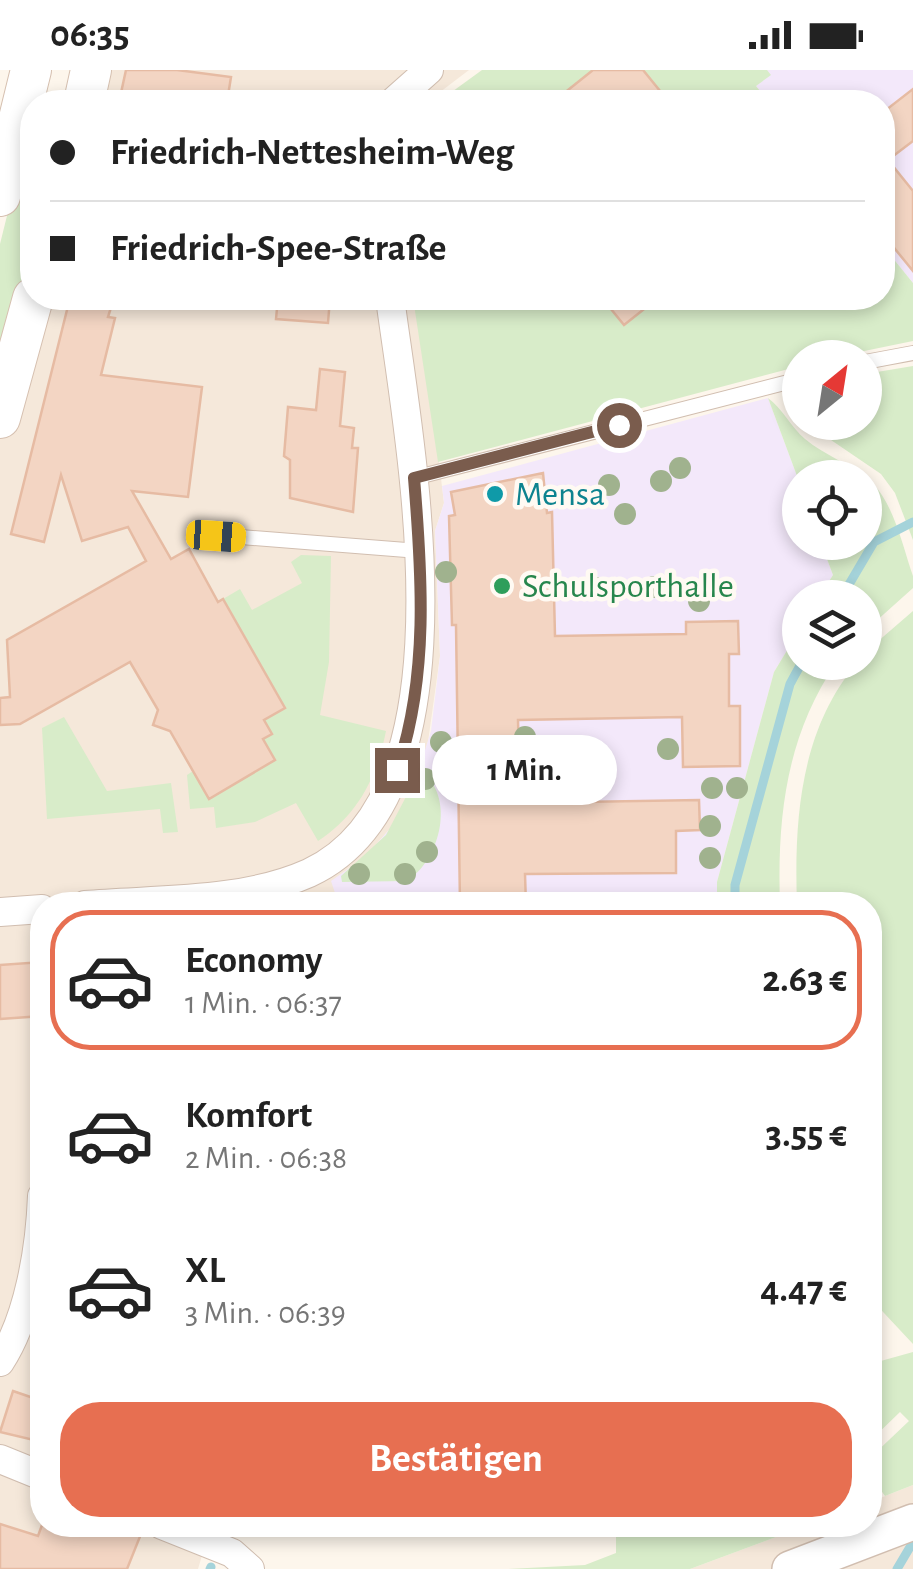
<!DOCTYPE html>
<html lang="de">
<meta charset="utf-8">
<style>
:root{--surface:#fff;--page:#f2f2f2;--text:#222;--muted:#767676;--line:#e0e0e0;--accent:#e76f51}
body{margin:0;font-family:"Alegreya Sans",sans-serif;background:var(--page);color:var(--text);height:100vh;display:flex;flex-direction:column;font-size:38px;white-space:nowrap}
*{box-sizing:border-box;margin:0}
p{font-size:32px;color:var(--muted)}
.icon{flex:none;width:55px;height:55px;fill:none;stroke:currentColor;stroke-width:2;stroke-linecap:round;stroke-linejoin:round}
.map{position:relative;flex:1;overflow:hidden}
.side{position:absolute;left:30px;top:822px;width:852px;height:645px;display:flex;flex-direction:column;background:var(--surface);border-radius:40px;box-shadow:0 5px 15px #0003}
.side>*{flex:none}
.top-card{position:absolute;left:20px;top:20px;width:875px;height:220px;border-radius:40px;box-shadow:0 5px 15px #0003;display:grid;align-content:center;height:220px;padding:0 30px;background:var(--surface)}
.needle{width:65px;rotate:30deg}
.controls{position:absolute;left:782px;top:270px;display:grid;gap:20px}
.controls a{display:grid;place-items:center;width:100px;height:100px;border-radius:50%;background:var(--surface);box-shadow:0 5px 15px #0003;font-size:50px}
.end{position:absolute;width:45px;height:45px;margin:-22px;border:12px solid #7a5c4d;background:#fff;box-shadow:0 0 0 5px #fff}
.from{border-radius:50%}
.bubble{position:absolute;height:70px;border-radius:35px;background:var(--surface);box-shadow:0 5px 15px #0003;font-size:32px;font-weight:700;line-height:70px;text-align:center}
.car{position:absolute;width:30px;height:60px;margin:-30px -15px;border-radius:12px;box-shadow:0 0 8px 2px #0007;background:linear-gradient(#f5c518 24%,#345 0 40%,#f5c518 0 76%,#345 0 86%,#f5c518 0)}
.top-card b{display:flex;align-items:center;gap:35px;height:95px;font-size:38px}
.top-card b+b{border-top:2px solid var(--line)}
.top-card i{width:25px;height:25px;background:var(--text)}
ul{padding:18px 0 0;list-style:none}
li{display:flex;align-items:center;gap:30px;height:140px;margin:0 20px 15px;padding:0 10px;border:5px solid transparent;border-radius:40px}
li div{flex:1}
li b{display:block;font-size:38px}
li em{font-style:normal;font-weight:700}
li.on{border-color:var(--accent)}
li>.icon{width:90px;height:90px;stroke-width:1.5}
.button{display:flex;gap:20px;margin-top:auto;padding:20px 30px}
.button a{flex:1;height:115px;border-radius:40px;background:var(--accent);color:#fff;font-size:40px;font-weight:700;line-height:115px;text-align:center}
.status{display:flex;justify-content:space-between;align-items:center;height:70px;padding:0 50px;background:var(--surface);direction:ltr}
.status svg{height:28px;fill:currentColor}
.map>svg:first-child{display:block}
.residential{fill:#f5e8da}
.education{fill:#f3e8fa}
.green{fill:#d8ecc9}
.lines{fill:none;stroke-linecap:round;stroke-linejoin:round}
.stream{stroke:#a5d3da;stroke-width:9}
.building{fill:#f3d5c3;stroke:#e6bba3;stroke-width:2.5}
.service-casing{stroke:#d1beb0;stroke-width:16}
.minor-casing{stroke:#d1beb0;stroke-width:30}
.tertiary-casing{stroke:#d1beb0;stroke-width:38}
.secondary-casing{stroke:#d6c0b0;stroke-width:42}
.service{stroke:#fff;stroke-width:14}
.minor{stroke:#fff;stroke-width:28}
.tertiary{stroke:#fff;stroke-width:35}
.secondary{stroke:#fff;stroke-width:40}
.tree{fill:#a0b28e}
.route{stroke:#7a5c4d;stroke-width:12}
.culture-dot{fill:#0f9aa8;stroke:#fffaf3;stroke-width:4}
.leisure-dot{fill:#2e9e5b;stroke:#fffaf3;stroke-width:4}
.labels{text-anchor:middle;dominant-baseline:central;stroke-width:9;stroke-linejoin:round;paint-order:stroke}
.culture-label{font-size:35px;fill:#0d838f;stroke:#fffaf3;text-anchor:start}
.leisure-label{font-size:35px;fill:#27864d;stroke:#fffaf3;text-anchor:start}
</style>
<div class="status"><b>06:35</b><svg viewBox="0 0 49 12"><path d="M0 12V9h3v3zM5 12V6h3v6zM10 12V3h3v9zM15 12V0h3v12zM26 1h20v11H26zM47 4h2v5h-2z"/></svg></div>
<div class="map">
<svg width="913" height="1499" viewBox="0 0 913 1499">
<rect width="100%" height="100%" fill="#fdf6ec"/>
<g class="residential">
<polygon points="76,0 469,0 427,32 68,32"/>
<polygon points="32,172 32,228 419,228 444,433 435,461 440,586 427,679 395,753 365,787 332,811 339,835 42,835 42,1455 211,1455 198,1499 0,1499 0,270 16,239"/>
<polygon points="913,1415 913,1499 690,1499 808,1455 870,1455 870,1432"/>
</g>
<g class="education">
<polygon points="767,0 913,0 913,213 883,176 882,32 769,32 756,16 770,5"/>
<polygon points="768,328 800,414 800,472 821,473 833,505 819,527 800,528 800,559 774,602 717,812 717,835 339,835 331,811 365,787 395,753 412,721 431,661 440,586 435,461 444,433 442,416"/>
</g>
<g class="green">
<polygon points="482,0 767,0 771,5 756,16 769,32 438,32"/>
<path d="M32,45C32,119 42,205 0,270V174Z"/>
<polygon points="883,176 913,213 913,271 835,287 800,288 800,296 438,392 413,228 882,228"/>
<polygon points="913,296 913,470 895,423 881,404 806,353 865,352 865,304"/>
<path d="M768,328C782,338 791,357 805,369C825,386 852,394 871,412C894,433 903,478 913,506V518L865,561V528L819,527L833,505L821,473L865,472V408H800V414Z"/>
<path d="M301,485L331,486L329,592L320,645L386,661C377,707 358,745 318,771L296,733L255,752L216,758L214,737L190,739L187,705L193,701L210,729L275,690L263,669L272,663L264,650L284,638L223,529L240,519L252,540L302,513L291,492Z"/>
<path d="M913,541V1274L870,1228V835H797C794,750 800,660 857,593L865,592L869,579Z"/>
<path d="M800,559V592L836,593C786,667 777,747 780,835H717V812L774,602Z"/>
<polygon points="64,647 107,721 171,713 178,762 163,763 160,739 47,749 42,658"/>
<path d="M420,700C457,727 440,790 407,811L342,812L341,806L386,765Z"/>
<polygon points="913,1282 913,1415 885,1426 870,1405 870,1388 909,1351 900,1342 870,1371 870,1294"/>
<polygon points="616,1455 808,1455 690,1499 508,1499 585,1495 616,1483"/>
</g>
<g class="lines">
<g class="stream">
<polyline points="841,528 874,472 913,452"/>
<polyline points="735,835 735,815 790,614 802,592"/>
<polyline points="210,1499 211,1497"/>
<polyline points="897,1499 913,1472"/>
</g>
</g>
<g class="building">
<polygon points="126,0 177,0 231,7 227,32 119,32"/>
<polygon points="593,0 643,0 669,32 553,32"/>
<polygon points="913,19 913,71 888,90 913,121 913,201 882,163 882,43"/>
<polygon points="70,228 114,228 108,247 115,248 101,305 202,317 188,427 132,421 171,489 189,479 218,532 223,529 285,638 264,650 272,664 263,669 275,690 209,729 170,661 153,655 158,640 130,592 20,654 0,655 0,628 10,627 7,570 146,491 128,457 82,471 61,405 44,472 11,464"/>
<polygon points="278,228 330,228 328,253 276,249"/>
<polygon points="602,228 658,228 624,255"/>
<polygon points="320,299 345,302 340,356 354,358 352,378 358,378 353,442 290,428 290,390 284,386 288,337 316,340"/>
<polygon points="543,403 547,443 552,442 555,566 686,564 686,552 738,551 739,584 729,584 729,636 740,636 740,696 683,697 682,647 518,650 520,733 699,730 700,760 676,761 676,803 525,804 526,835 460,835 456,555 452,555 449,446 455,445 451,422"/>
<polygon points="42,892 42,946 0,949 0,895"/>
<polygon points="13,1321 42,1331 42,1372 0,1362"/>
<polygon points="0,1454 38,1466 42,1455 118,1455 141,1464 127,1499 0,1499"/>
</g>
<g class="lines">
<defs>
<g id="service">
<polyline points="865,292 913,283"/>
<polyline points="414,408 800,309"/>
<polyline points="216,465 419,481"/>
</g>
<g id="minor">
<polyline points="393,32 429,0"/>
<path d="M85,835C157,829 242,833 309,803C479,724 409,374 390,228"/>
<polyline points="0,842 42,839"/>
<path d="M0,1292C29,1248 40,1178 42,1126"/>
<polyline points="0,1389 42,1406"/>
<polyline points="162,1455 232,1483 250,1499"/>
</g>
<polyline id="tertiary" points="790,1499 913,1452"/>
<g id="secondary">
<polyline points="84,32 91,0"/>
<polyline points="0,126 31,0"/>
<polyline points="0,348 33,228"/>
</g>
</defs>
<use href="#service" class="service-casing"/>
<use href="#minor" class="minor-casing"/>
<use href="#tertiary" class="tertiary-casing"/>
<use href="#secondary" class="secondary-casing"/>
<use href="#service" class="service"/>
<use href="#minor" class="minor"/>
<use href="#tertiary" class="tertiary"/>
<use href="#secondary" class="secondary"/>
</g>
<g class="tree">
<circle cx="680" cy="398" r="11"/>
<circle cx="661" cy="411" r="11"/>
<circle cx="609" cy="415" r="11"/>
<circle cx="625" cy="444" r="11"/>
<circle cx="446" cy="502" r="11"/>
<circle cx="654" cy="517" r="11"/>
<circle cx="599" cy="518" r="11"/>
<circle cx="699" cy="531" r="11"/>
<circle cx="525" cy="667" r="11"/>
<circle cx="441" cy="672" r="11"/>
<circle cx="668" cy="679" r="11"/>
<circle cx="425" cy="709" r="11"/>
<circle cx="712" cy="718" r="11"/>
<circle cx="737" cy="718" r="11"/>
<circle cx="710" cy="756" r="11"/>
<circle cx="427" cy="782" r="11"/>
<circle cx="710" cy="788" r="11"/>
<circle cx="359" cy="804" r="11"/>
<circle cx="405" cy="804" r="11"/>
</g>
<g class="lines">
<path class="route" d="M397,700C429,607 422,504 414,408L619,355"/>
</g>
<circle class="culture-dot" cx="495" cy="424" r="10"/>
<circle class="leisure-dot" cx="502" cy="516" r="10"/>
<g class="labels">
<g class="culture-label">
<text x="515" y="424">Mensa</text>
</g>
<g class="leisure-label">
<text x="522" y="516">Schulsporthalle</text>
</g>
</g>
</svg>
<div class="controls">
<a><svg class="needle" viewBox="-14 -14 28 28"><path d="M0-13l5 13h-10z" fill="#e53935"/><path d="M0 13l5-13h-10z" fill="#767676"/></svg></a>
<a><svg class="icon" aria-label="locate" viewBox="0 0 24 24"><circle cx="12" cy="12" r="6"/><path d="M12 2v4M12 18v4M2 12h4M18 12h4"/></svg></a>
<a><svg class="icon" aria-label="layers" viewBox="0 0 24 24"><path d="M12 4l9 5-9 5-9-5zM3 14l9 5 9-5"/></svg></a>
</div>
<i class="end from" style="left:619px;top:355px"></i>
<i class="end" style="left:397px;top:700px"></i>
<div class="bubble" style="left:432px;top:665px;width:185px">1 Min.</div>
<i class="car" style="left:216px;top:466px;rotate:94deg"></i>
<div class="top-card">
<b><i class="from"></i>Friedrich-Nettesheim-Weg</b>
<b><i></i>Friedrich-Spee-Straße</b>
</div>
<section class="side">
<ul>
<li class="on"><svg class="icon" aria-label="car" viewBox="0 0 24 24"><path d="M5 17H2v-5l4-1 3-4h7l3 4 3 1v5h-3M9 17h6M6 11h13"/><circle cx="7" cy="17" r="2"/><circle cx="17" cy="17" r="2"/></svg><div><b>Economy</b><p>1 Min. · 06:37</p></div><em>2.63 €</em></li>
<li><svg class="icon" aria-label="car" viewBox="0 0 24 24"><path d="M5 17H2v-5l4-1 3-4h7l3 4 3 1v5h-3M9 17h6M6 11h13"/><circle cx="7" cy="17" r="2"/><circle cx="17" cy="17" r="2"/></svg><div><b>Komfort</b><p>2 Min. · 06:38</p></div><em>3.55 €</em></li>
<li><svg class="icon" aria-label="car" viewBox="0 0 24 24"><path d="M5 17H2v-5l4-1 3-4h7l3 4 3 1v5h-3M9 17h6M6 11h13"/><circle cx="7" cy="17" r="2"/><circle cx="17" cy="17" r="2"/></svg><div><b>XL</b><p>3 Min. · 06:39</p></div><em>4.47 €</em></li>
</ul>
<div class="button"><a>Bestätigen</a></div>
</section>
</div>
